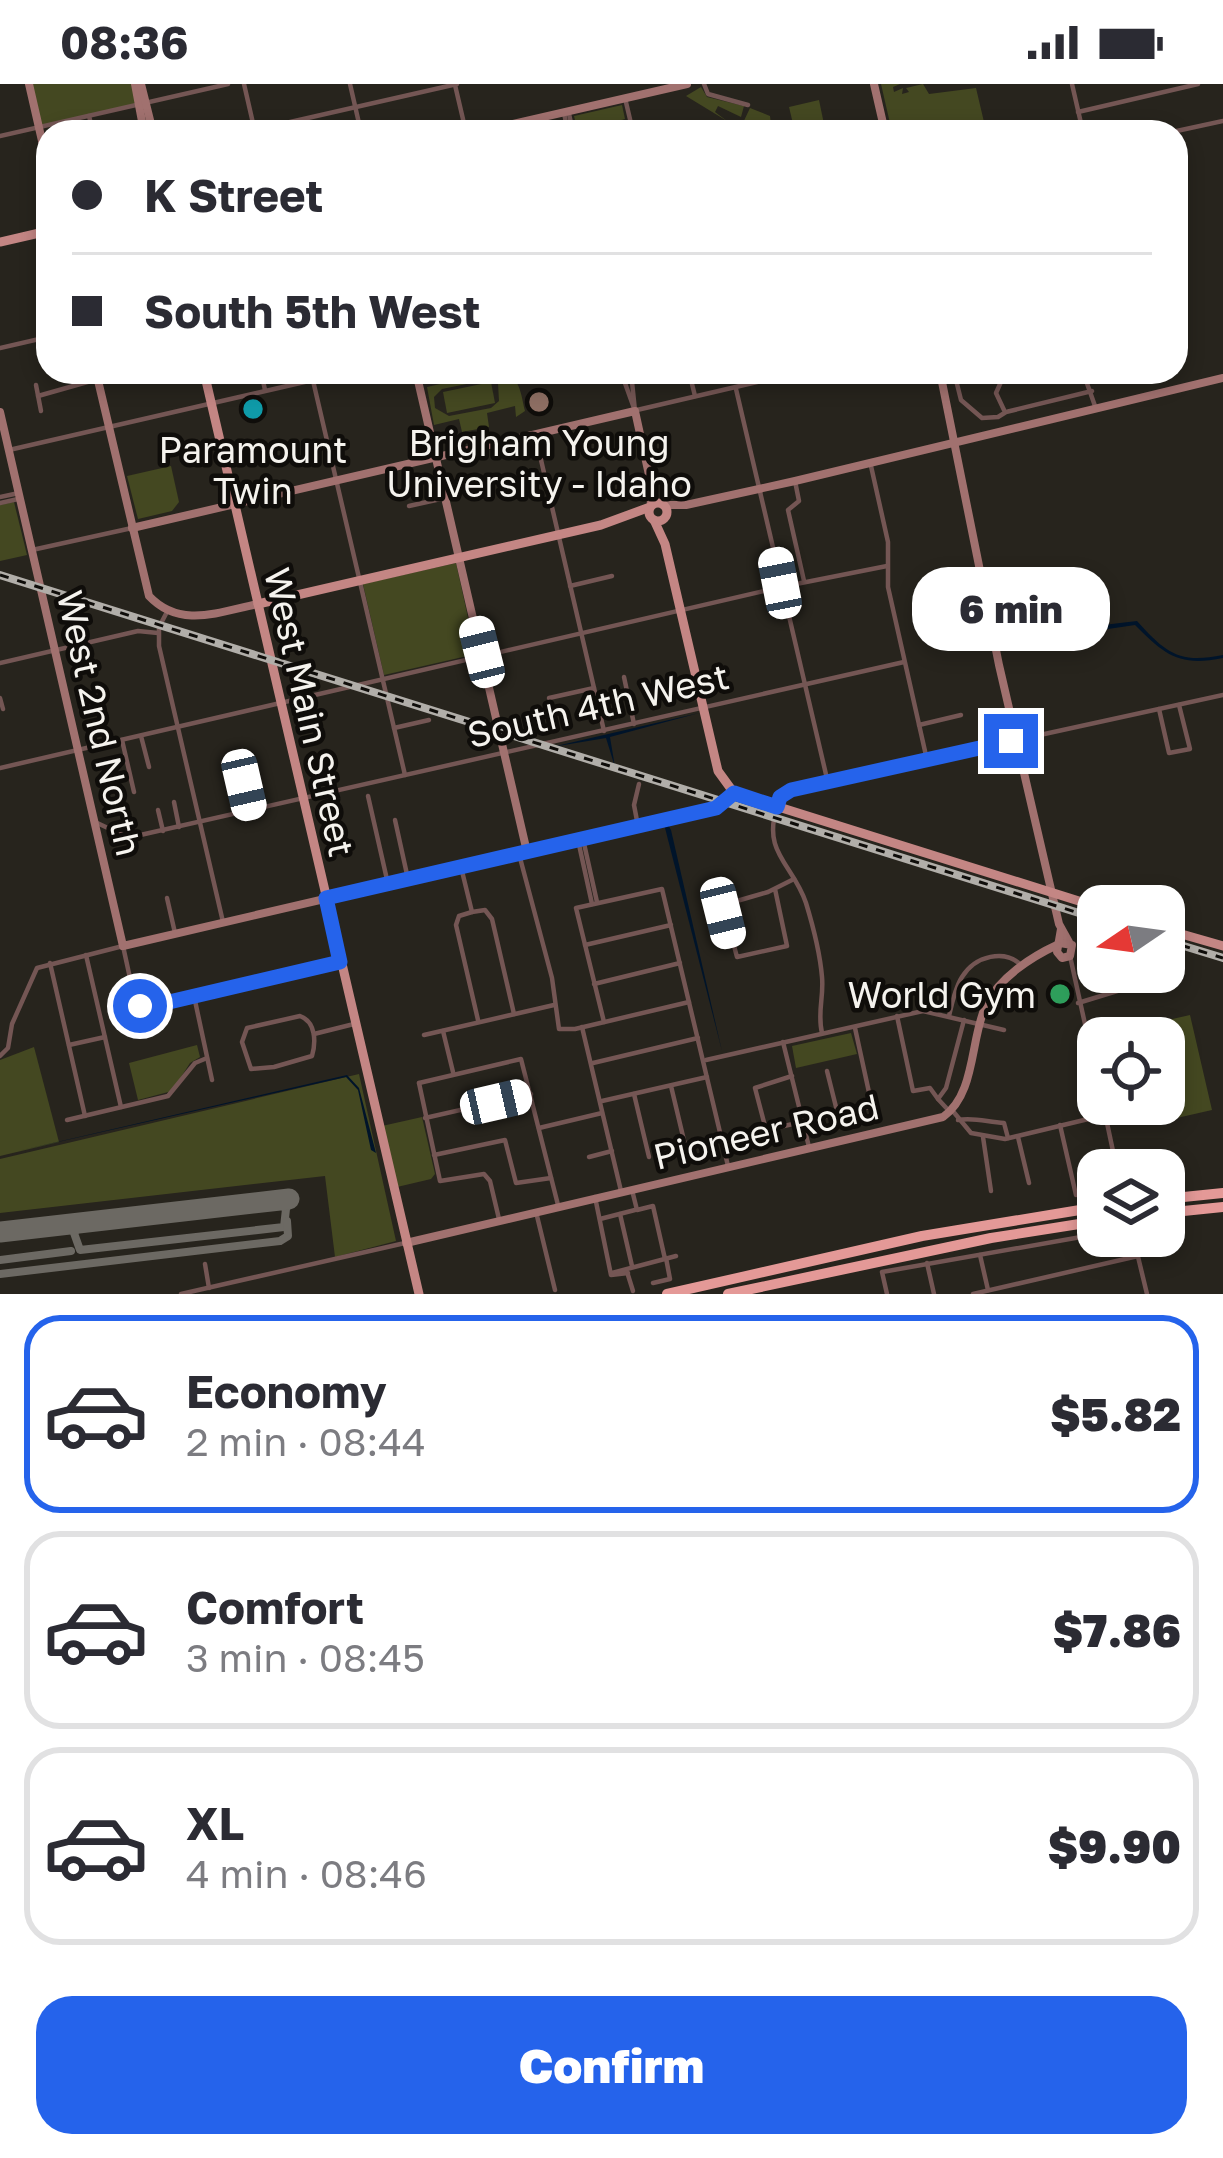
<!DOCTYPE html>
<meta charset="utf-8">
<style>
:root{--surface:#fff;--page:#f7f7f7;--text:#2b2b33;--muted:#7c7c81;--line:#e1e1e2;--accent:#2563eb}
body{margin:0;font-family:"Golos Text",sans-serif;background:var(--page);color:var(--text);height:100vh;display:flex;flex-direction:column;font-size:45px;white-space:nowrap}
*{box-sizing:border-box;margin:0}
p{font-size:39px;color:var(--muted)}
.icon{flex:none;width:66px;height:66px;fill:none;stroke:currentColor;stroke-width:2;stroke-linecap:round;stroke-linejoin:round}
.map{position:relative;height:1210px;overflow:hidden}
.panel{display:flex;flex-direction:column;background:var(--surface);flex:1}
.panel>*{flex:none}
.guide{position:absolute;left:36px;top:36px;width:1152px;height:264px;border-radius:36px;box-shadow:0 6px 18px #0003;display:grid;align-content:center;height:264px;padding:0 36px;background:var(--surface)}
.needle{width:78px;rotate:257deg}
.buttons{position:absolute;left:1077px;top:801px;display:grid;gap:24px}
.buttons a{display:grid;place-items:center;width:108px;height:108px;border-radius:24px;background:var(--surface);box-shadow:0 6px 18px #0003;font-size:60px}
.end{position:absolute;width:54px;height:54px;margin:-27px;border:15px solid #2563eb;background:#fff;box-shadow:0 0 0 6px #fff}
.from{border-radius:50%}
.bubble{position:absolute;height:84px;border-radius:36px;background:var(--surface);box-shadow:0 6px 18px #0003;font-size:39px;font-weight:800;line-height:84px;text-align:center}
.car{position:absolute;width:36px;height:72px;margin:-36px -18px;border-radius:15px;box-shadow:0 0 9px 3px #0007;background:linear-gradient(#fff 24%,#345 0 40%,#fff 0 76%,#345 0 86%,#fff 0)}
.guide b{display:flex;align-items:center;gap:42px;height:114px;font-size:45px}
.guide b+b{border-top:3px solid var(--line)}
.guide i{width:30px;height:30px;background:var(--text)}
ul{padding:21px 0 0;list-style:none}
li{display:flex;align-items:center;gap:36px;height:198px;margin:0 24px 18px;padding:0 12px;border:6px solid var(--line);border-radius:36px}
li div{flex:1}
li b{display:block;font-size:45px}
li em{font-style:normal;font-weight:800}
li.current{border-color:var(--accent)}
li>.icon{width:108px;height:108px;stroke-width:1.5}
.button{display:flex;gap:24px;margin-top:auto;padding:24px 36px}
.button a{flex:1;height:138px;border-radius:36px;background:var(--accent);color:#fff;font-size:48px;font-weight:800;line-height:138px;text-align:center}
.status{display:flex;justify-content:space-between;align-items:center;height:84px;padding:0 60px;background:var(--surface);direction:ltr}
.status svg{height:33px;fill:currentColor}
.map>svg:first-child{display:block}
.green{fill:#444821;fill-rule:evenodd}
.water{fill:#00142a}
.lines{fill:none;stroke-linecap:round;stroke-linejoin:round}
.taxiway{stroke:#6c6963;stroke-width:8}
.runway{stroke:#6c6963;stroke-width:21}
.street{stroke:#745654;stroke-width:4.5}
.secondary{stroke:#a1716f;stroke-width:8}
.primary{stroke:#c48684;stroke-width:9}
.highway{stroke:#e49997;stroke-width:10}
.rail-casing{stroke:#b1aea9;stroke-width:8}
.rail{stroke:#0f0d0a;stroke-width:3;stroke-dasharray:9;stroke-linecap:butt}
.route{stroke:#2563eb;stroke-width:15}
.education-dot{fill:#8d6e63;stroke:#0f0d0a;stroke-width:4.5}
.culture-dot{fill:#0f9aa8;stroke:#0f0d0a;stroke-width:4.5}
.leisure-dot{fill:#2e9e5b;stroke:#0f0d0a;stroke-width:4.5}
.labels{text-anchor:middle;dominant-baseline:central;stroke-width:9;stroke-linejoin:round;paint-order:stroke}
.poi-label{font-size:36px;fill:#f5f3ee;stroke:#0f0d0a}
.street-label{font-size:36px;fill:#f5f3ee;stroke:#0f0d0a}
</style>
<div class="status"><b>08:36</b><svg viewBox="0 0 49 12"><path d="M0 12V9h3v3zM5 12V6h3v6zM10 12V3h3v9zM15 12V0h3v12zM26 1h20v11H26zM47 4h2v5h-2z"/></svg></div>
<div class="map">
<svg width="1223" height="1210" viewBox="0 0 1223 1210">
<rect width="100%" height="100%" fill="#27241d"/>
<g class="green">
<polygon points="29,0 135,0 139,20 39,43"/>
<polygon points="881,0 900,0 893,3 894,8 903,4 902,10 909,8 906,4 923,0 929,10 976,4 984,38 942,45 943,48 892,48"/>
<polygon points="701,3 707,13 744,22 741,33 718,22 715,28 727,37 686,12"/>
<polygon points="819,16 825,45 795,48 789,23"/>
<polygon points="622,21 625,35 615,38 616,48 578,48 574,32"/>
<polygon points="750,24 770,32 772,48 731,48 730,44 742,41"/>
<path d="M493,288C520,288 520,306 525,327L516,333L515,322L487,329L489,343L462,348L459,335L434,341L427,303ZM491,295L498,299L499,317L491,324L449,332L435,324L434,313L442,305Z"/>
<polygon points="491,298 495,319 447,329 443,308"/>
<polygon points="171,382 179,418 172,427 138,435 127,392"/>
<polygon points="14,418 27,471 0,477 0,421"/>
<polygon points="456,479 476,570 384,591 363,500"/>
<polygon points="1190,931 1212,1026 1168,1036 1164,954 1149,954 1146,946 1139,948 1140,954 1098,954 1098,976 1093,953"/>
<polygon points="851,949 857,970 796,984 792,962"/>
<polygon points="197,961 200,973 190,979 172,1007 138,1016 129,979"/>
<polygon points="34,963 59,1058 0,1072 0,976"/>
<polygon points="359,990 396,1157 335,1173 325,1092 0,1129 0,1075"/>
<polygon points="422,1033 435,1090 431,1095 397,1103 382,1042"/>
</g>
<g class="water">
<path d="M1137,537C1166,569 1179,580 1223,571V574C1179,583 1165,571 1135,541L1000,561L1078,544Z"/>
<polygon points="699,629 610,653 615,683 606,654 552,663"/>
<polygon points="667,739 671,746 722,967 664,740"/>
<polygon points="347,991 359,1004 376,1069 371,1066 358,1006 346,993 18,1067"/>
</g>
<g class="lines">
<g class="taxiway">
<polyline points="82,1139 74,1149 80,1166 284,1143 286,1125 277,1117"/>
<polyline points="0,1176 71,1167"/>
<polyline points="0,1190 280,1157 288,1152 287,1137"/>
</g>
<polyline class="runway" points="0,1148 289,1115"/>
<g class="street">
<polyline points="244,0 255,48"/>
<polyline points="350,0 361,48"/>
<polyline points="704,0 708,10 748,21"/>
<polyline points="1072,0 1083,48"/>
<polyline points="455,1 466,48"/>
<polyline points="625,14 633,48"/>
<polyline points="1078,28 1198,0"/>
<polyline points="564,29 568,48"/>
<polyline points="569,30 573,48"/>
<polyline points="89,32 93,48"/>
<polyline points="255,46 457,0"/>
<polyline points="233,48 254,44"/>
<polyline points="1172,48 1223,37"/>
<polyline points="0,52 228,0"/>
<polyline points="0,264 48,253"/>
<polyline points="261,288 265,306"/>
<polyline points="311,288 405,691"/>
<polyline points="621,288 635,327 631,288"/>
<polyline points="689,288 695,312"/>
<polyline points="954,288 961,316 982,334 998,333 1006,328 1092,307"/>
<polyline points="1083,288 1095,322"/>
<polyline points="36,301 41,327"/>
<polyline points="736,305 828,699"/>
<polyline points="38,312 98,295"/>
<polyline points="637,326 800,288"/>
<polyline points="1004,326 996,309 1005,289"/>
<polyline points="535,350 604,647"/>
<polyline points="9,366 348,288"/>
<polyline points="871,382 888,458 888,503 927,676"/>
<polyline points="795,397 799,417 788,426 804,497"/>
<polyline points="0,413 19,409"/>
<polyline points="0,419 18,415"/>
<polyline points="409,422 445,414"/>
<polyline points="32,466 132,444"/>
<polyline points="570,502 612,492"/>
<polyline points="168,526 159,543 159,562 223,838"/>
<polyline points="989,529 1058,512 1064,530 1063,539 1051,539 1044,515"/>
<polyline points="0,579 138,547 158,549"/>
<polyline points="624,593 634,640"/>
<polyline points="0,614 3,625"/>
<polyline points="549,614 594,604"/>
<polyline points="1159,625 1169,669 1190,665 1179,621"/>
<polyline points="919,641 961,631"/>
<polyline points="394,644 429,636"/>
<polyline points="141,652 149,683"/>
<polyline points="122,656 134,708"/>
<polyline points="1017,656 1223,611"/>
<polyline points="238,675 250,727"/>
<polyline points="0,684 781,503 887,482"/>
<polyline points="368,712 388,800"/>
<polyline points="174,718 179,743"/>
<path d="M777,723C762,769 793,780 806,819C813,842 820,869 822,893C824,913 817,929 822,949"/>
<polyline points="158,726 163,747"/>
<polyline points="395,736 408,795"/>
<polyline points="95,738 125,752 136,752 904,578"/>
<polyline points="638,742 634,721 639,700"/>
<polyline points="583,755 597,818"/>
<polyline points="578,756 592,820"/>
<polyline points="519,770 552,894 559,945 575,945 689,918"/>
<polyline points="461,783 472,828 485,826 492,835 514,930"/>
<polyline points="775,805 787,862 737,873 723,821 768,808 794,795"/>
<polyline points="167,814 175,849"/>
<polyline points="472,828 459,832 456,841 478,936"/>
<polyline points="585,861 671,841"/>
<polyline points="86,871 121,1023"/>
<polyline points="1070,872 1098,999"/>
<polyline points="50,879 85,1032"/>
<polyline points="594,900 680,879"/>
<polyline points="194,912 212,996"/>
<polyline points="1078,919 1127,904 1150,888"/>
<path d="M300,932C316,938 316,958 312,972L274,983L251,985L242,958L247,944Z"/>
<polyline points="897,932 913,1007 930,1004 938,1015"/>
<path d="M949,932C952,919 955,904 962,893C975,872 1005,864 1022,882"/>
<polyline points="604,938 576,824 662,805 728,1082"/>
<polyline points="582,943 621,1107"/>
<polyline points="443,947 453,988"/>
<polyline points="314,950 354,940"/>
<polyline points="424,951 554,921"/>
<polyline points="783,958 809,1063"/>
<polyline points="69,961 105,953"/>
<polyline points="0,972 8,964 12,940 37,884 123,862 135,917 146,923 340,878"/>
<polyline points="706,976 923,927 1004,946"/>
<polyline points="593,979 698,954"/>
<polyline points="827,987 838,1031"/>
<polyline points="792,992 755,1004 766,1046 869,1023 870,1013 855,944"/>
<polyline points="419,999 521,975 558,1121"/>
<polyline points="419,999 440,1097 484,1090 490,1097 499,1135"/>
<polyline points="671,1002 686,1065"/>
<polyline points="634,1010 649,1073"/>
<polyline points="602,1017 707,993"/>
<polyline points="1103,1020 1117,1086"/>
<polyline points="952,1026 971,1049 1005,1055 1105,1031"/>
<polyline points="950,1028 938,1015 946,1004 964,936"/>
<polyline points="425,1034 531,1010"/>
<polyline points="67,1036 168,1012 195,979 207,974"/>
<path d="M958,1036C974,1033 987,1038 1004,1039L1008,1054"/>
<polyline points="1060,1041 1076,1111"/>
<polyline points="539,1044 602,1029"/>
<polyline points="983,1053 991,1107"/>
<polyline points="1018,1053 1029,1099"/>
<polyline points="434,1071 505,1056 516,1099 551,1094"/>
<polyline points="589,1073 612,1067"/>
<polyline points="632,1106 637,1126 653,1122 665,1175"/>
<polyline points="595,1113 611,1191 628,1189"/>
<polyline points="620,1130 632,1182"/>
<polyline points="537,1132 555,1206"/>
<polyline points="600,1135 635,1126"/>
<polyline points="1133,1152 1147,1210"/>
<polyline points="980,1171 988,1206"/>
<polyline points="927,1179 934,1210"/>
<polyline points="205,1180 209,1204"/>
<polyline points="612,1189 676,1172"/>
<polyline points="628,1191 633,1207"/>
<polyline points="653,1199 670,1195 666,1174"/>
<polyline points="181,1210 405,1159"/>
<polyline points="887,1210 882,1188 1098,1150"/>
<polyline points="973,1210 1138,1172"/>
</g>
<g class="secondary">
<polyline points="29,0 48,83"/>
<polyline points="135,0 144,48"/>
<polyline points="141,0 153,48"/>
<polyline points="874,0 885,48"/>
<polyline points="478,48 687,0"/>
<path d="M96,288L149,512C180,545 219,528 258,520"/>
<polyline points="416,288 527,768"/>
<polyline points="940,288 999,581 1059,840 1069,858"/>
<polyline points="0,328 123,862 715,724 734,709"/>
<polyline points="663,421 686,421 795,397 1223,294"/>
<polyline points="132,444 635,327 649,391 651,422"/>
<polyline points="777,723 780,713 791,707 1017,656"/>
<polyline points="1060,859 1072,861 1070,872 1062,874 1057,868 1061,845"/>
<path d="M406,1159L943,1033C976,1010 970,955 986,921C999,894 1031,873 1057,861"/>
</g>
<g class="primary">
<polyline points="0,158 48,147"/>
<polyline points="204,288 419,1210"/>
<circle cx="658" cy="428" r="9"/>
<polyline points="654,436 665,460 718,687 734,709 1098,823"/>
<polyline points="258,520 601,441 650,423"/>
<polyline points="1164,845 1223,862"/>
</g>
<g class="highway">
<polyline points="1164,1115 1223,1109"/>
<polyline points="1164,1129 1223,1123"/>
<polyline points="667,1210 922,1152 1098,1123"/>
<polyline points="728,1210 991,1154 1098,1137"/>
</g>
<defs>
<g id="rail">
<polyline points="0,491 1098,835"/>
<polyline points="1164,856 1223,874"/>
</g>
</defs>
<use href="#rail" class="rail-casing"/>
<use href="#rail" class="rail"/>
</g>
<g class="lines">
<polyline class="route" points="140,922 152,922 340,878 326,814 716,724 734,709 777,723 780,713 791,706 1011,657"/>
</g>
<circle class="education-dot" cx="539" cy="318" r="12"/>
<circle class="culture-dot" cx="253" cy="325" r="12"/>
<circle class="leisure-dot" cx="1060" cy="910" r="12"/>
<g class="labels">
<g class="poi-label">
<text x="539" y="358">Brigham Young<tspan x="539" dy="41">University - Idaho</tspan></text>
<text x="253" y="365">Paramount<tspan x="253" dy="41">Twin</tspan></text>
<text x="1036" y="910" text-anchor="end">World Gym</text>
</g>
<g class="street-label">
<text transform="translate(598 621) rotate(-13)">South 4th West</text>
<text transform="translate(310 628) rotate(77)">West Main Street</text>
<text transform="translate(100 639) rotate(77)">West 2nd North</text>
<text transform="translate(766 1047) rotate(-13)">Pioneer Road</text>
</g>
</g>
</svg>
<div class="buttons">
<a><svg class="needle" viewBox="-14 -14 28 28"><path d="M0-13l5 13h-10z" fill="#e53935"/><path d="M0 13l5-13h-10z" fill="#7c7c81"/></svg></a>
<a><svg class="icon" aria-label="locate" viewBox="0 0 24 24"><circle cx="12" cy="12" r="6"/><path d="M12 2v4M12 18v4M2 12h4M18 12h4"/></svg></a>
<a><svg class="icon" aria-label="layers" viewBox="0 0 24 24"><path d="M12 4l9 5-9 5-9-5zM3 14l9 5 9-5"/></svg></a>
</div>
<i class="end from" style="left:140px;top:922px"></i>
<i class="end" style="left:1011px;top:657px"></i>
<div class="bubble" style="left:912px;top:483px;width:198px">6 min</div>
<i class="car" style="left:780px;top:499px;rotate:349deg"></i>
<i class="car" style="left:482px;top:568px;rotate:346deg"></i>
<i class="car" style="left:244px;top:701px;rotate:167deg"></i>
<i class="car" style="left:723px;top:829px;rotate:166deg"></i>
<i class="car" style="left:496px;top:1018px;rotate:77deg"></i>
<div class="guide">
<b><i class="from"></i>K Street</b>
<b><i></i>South 5th West</b>
</div>
</div>
<section class="panel">
<ul>
<li class="current"><svg class="icon" aria-label="car" viewBox="0 0 24 24"><path d="M5 17H2v-5l4-1 3-4h7l3 4 3 1v5h-3M9 17h6M6 11h13"/><circle cx="7" cy="17" r="2"/><circle cx="17" cy="17" r="2"/></svg><div><b>Economy</b><p>2 min · 08:44</p></div><em>$5.82</em></li>
<li><svg class="icon" aria-label="car" viewBox="0 0 24 24"><path d="M5 17H2v-5l4-1 3-4h7l3 4 3 1v5h-3M9 17h6M6 11h13"/><circle cx="7" cy="17" r="2"/><circle cx="17" cy="17" r="2"/></svg><div><b>Comfort</b><p>3 min · 08:45</p></div><em>$7.86</em></li>
<li><svg class="icon" aria-label="car" viewBox="0 0 24 24"><path d="M5 17H2v-5l4-1 3-4h7l3 4 3 1v5h-3M9 17h6M6 11h13"/><circle cx="7" cy="17" r="2"/><circle cx="17" cy="17" r="2"/></svg><div><b>XL</b><p>4 min · 08:46</p></div><em>$9.90</em></li>
</ul>
<div class="button"><a>Confirm</a></div>
</section>
